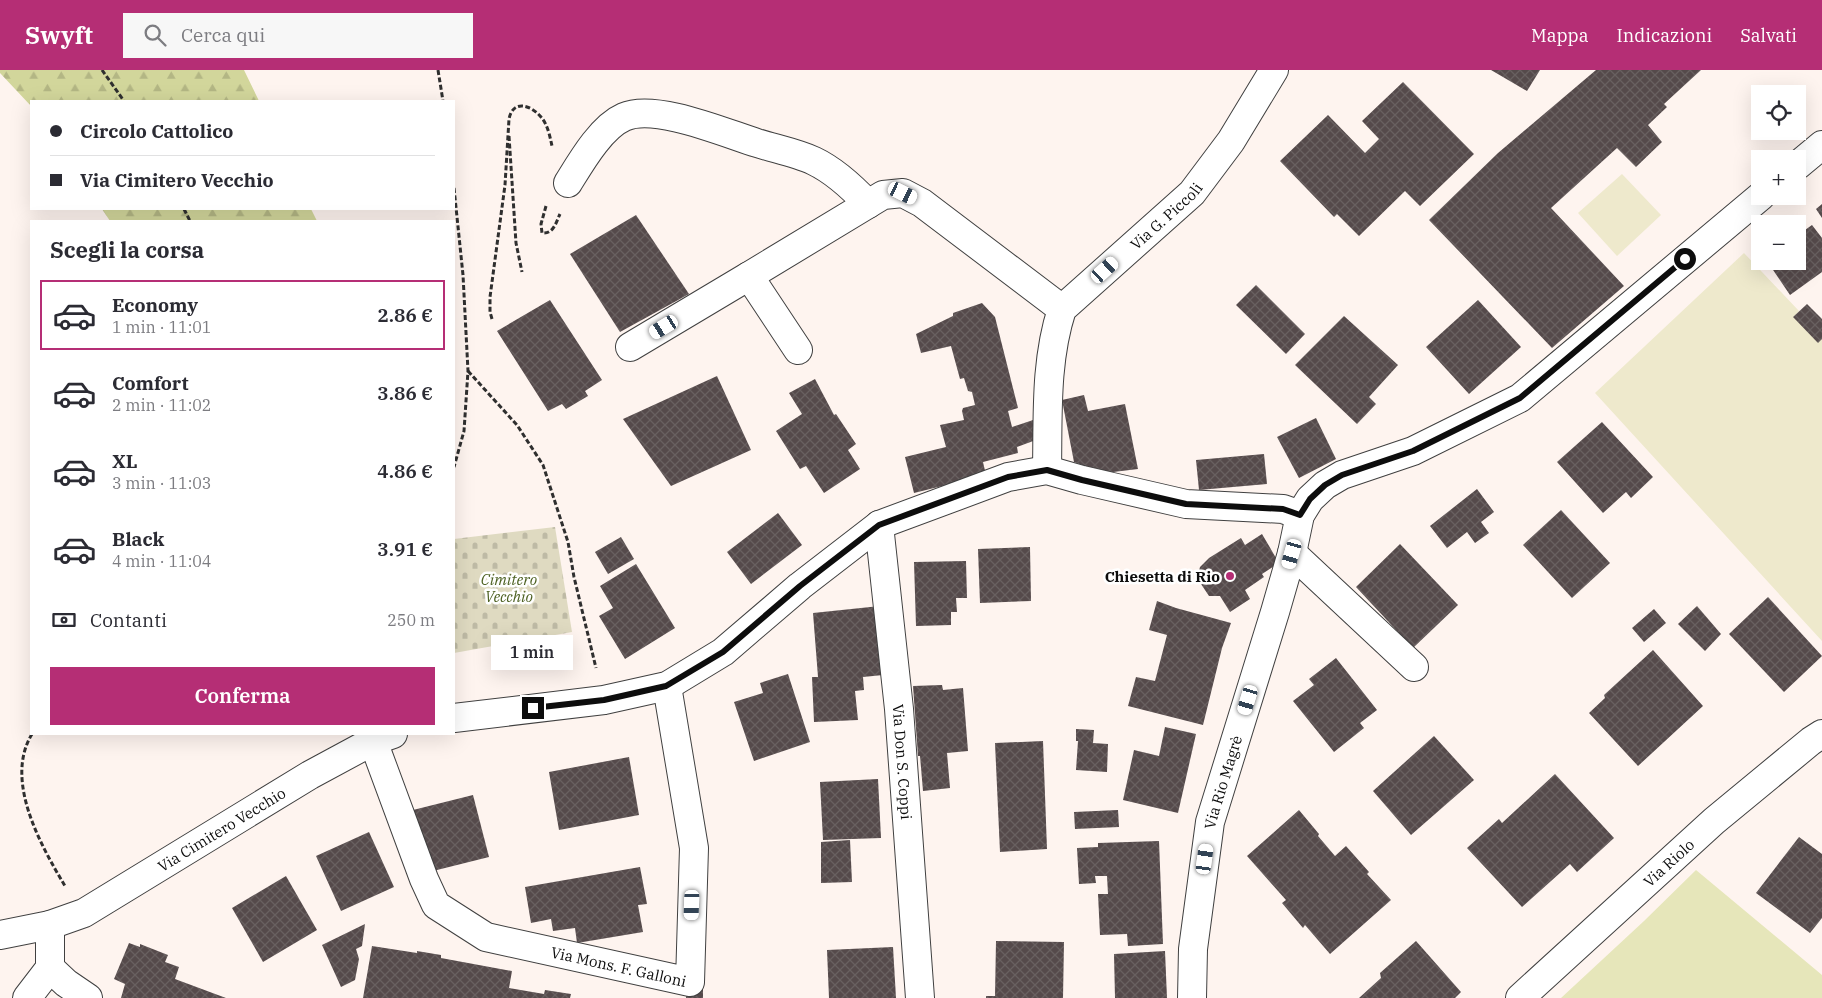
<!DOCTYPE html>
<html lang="it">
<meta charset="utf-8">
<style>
:root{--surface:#fff;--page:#f7f7f7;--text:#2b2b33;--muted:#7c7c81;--line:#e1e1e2;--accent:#b52e75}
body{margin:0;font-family:"IBM Plex Serif",serif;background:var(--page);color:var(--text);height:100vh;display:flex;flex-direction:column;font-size:19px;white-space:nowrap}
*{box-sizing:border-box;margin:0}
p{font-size:16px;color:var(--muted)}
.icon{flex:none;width:28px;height:28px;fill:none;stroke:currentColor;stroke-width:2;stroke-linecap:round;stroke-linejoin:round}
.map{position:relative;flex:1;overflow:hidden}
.details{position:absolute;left:30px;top:150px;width:425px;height:515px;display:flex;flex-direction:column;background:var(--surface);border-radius:0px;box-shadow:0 5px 20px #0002}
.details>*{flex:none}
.banner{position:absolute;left:30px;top:30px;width:425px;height:110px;border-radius:0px;box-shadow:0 5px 20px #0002;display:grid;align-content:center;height:110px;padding:0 20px;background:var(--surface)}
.fabs{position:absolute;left:1751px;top:15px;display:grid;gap:10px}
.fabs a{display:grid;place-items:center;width:55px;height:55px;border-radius:0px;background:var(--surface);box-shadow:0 5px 20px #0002;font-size:25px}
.end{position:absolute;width:22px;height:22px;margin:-11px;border:6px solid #0d0d0d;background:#fff;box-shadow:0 0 0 2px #fff}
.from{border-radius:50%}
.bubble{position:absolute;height:35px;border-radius:0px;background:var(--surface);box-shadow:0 5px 20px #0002;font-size:16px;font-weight:600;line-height:35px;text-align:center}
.car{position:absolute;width:15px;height:30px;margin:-15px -8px;border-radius:6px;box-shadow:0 0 4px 1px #0007;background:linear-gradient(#fff 24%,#345 0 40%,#fff 0 76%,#345 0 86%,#fff 0)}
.banner b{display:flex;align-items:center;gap:18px;height:48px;font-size:19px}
.banner b+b{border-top:1px solid var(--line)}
.banner i{width:12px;height:12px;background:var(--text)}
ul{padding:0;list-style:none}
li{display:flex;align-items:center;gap:15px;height:70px;margin:0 10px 8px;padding:0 10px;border:2px solid transparent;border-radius:0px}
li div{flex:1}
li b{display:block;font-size:19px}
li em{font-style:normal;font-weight:600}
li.selected{border-color:var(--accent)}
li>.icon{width:45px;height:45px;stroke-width:1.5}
h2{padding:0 20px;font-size:22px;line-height:60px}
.pay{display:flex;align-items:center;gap:12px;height:55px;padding:0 20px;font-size:19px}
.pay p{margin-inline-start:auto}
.cta{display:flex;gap:10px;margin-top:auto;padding:10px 20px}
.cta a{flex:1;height:58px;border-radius:0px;background:var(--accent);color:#fff;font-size:20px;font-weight:600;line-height:58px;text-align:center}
header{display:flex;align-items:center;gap:30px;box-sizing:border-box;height:70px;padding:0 25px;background:var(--accent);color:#fff}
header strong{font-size:24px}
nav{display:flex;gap:28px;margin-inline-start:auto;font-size:18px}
.search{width:350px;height:45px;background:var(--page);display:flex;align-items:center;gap:12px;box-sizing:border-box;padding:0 18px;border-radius:0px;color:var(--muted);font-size:19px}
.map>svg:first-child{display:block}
.grass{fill:#e6e6ba}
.forest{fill:url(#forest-firs)}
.cemetery{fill:url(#cemetery-stones)}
.pitch{fill:#eee9cc}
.building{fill:url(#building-cross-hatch)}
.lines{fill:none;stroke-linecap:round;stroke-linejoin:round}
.minor-casing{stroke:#404040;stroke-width:30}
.path{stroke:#2f2f2f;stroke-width:3;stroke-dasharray:5 2.5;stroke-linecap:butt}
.minor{stroke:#fff;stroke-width:28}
.route{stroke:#0d0d0d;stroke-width:6}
.poi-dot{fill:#b52e75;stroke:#fff;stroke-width:2}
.labels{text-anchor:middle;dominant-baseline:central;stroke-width:5;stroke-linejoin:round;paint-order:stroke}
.street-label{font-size:15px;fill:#0d0d0d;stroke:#fff}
.poi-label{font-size:15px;font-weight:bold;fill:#0d0d0d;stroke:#fff;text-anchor:end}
.park-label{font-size:15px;font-style:italic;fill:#4d6122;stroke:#fff}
</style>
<header>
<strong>Swyft</strong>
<div class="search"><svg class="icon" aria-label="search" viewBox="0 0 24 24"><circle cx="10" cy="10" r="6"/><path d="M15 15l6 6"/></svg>Cerca qui</div>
<nav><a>Mappa</a><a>Indicazioni</a><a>Salvati</a></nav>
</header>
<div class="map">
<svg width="1822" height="928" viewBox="0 0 1822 928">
<defs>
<pattern id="forest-firs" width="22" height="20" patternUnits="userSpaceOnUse" patternTransform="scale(1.25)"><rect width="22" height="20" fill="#d2d69b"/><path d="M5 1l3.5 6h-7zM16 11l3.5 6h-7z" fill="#b3b684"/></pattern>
<pattern id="cemetery-stones" width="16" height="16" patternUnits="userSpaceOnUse" patternTransform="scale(1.25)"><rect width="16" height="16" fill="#dfdac1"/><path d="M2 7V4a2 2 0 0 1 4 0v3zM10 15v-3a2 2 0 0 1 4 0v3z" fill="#bebaa5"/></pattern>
<pattern id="building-cross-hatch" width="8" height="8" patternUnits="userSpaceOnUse" patternTransform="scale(1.25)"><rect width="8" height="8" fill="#554a4b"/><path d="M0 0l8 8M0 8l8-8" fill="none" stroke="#686060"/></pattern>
</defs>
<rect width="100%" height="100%" fill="#fef4ef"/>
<polygon class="grass" points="1696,800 1822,905 1822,928 1561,928 1644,851"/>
<g class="forest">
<polygon points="0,0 244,0 259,31 31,31 31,36 0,3"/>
<polygon points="102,139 311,139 317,151 110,151"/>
</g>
<polygon class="cemetery" points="555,457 572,562 454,583 454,469"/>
<g class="pitch">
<polygon points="1622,104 1661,145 1617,186 1578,143"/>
<polygon points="1744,183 1799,241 1794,247 1822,269 1822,571 1595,323"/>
</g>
<g class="building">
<polygon points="1491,0 1540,0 1527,21"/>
<polygon points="1596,0 1701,0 1664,34 1667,37 1648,55 1662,72 1636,97 1617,78 1551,138 1624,216 1552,278 1429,150 1498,83"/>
<polygon points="1403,12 1474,84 1420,136 1405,121 1359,166 1337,144 1334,147 1280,91 1328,45 1365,83 1379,69 1362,51"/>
<polygon points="1822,134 1822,148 1816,139"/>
<polygon points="636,145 689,224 620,262 570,184"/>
<polygon points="1812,155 1822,168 1822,202 1790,225 1767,191 1798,191 1798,165"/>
<polygon points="1256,215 1305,264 1286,284 1236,235"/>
<polygon points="550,230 602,310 585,321 588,326 566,339 562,334 548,341 497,261"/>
<polygon points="1478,230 1521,277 1469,324 1426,277"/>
<polygon points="982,233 995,247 1018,338 1008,341 1012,357 1036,349 1036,370 1017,377 1018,383 983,392 986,405 914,423 905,387 946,377 940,355 964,350 962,341 963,338 975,335 972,322 968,321 964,308 960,309 951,276 921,283 916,264 953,246 953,243"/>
<polygon points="1807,234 1822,249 1822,269 1818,273 1793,247"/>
<polygon points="1344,246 1398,295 1369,327 1376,334 1357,354 1295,295"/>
<polygon points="717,306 751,380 671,416 623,349"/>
<polygon points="815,309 834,345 836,344 856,374 848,380 860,399 824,423 806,396 800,399 776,361 802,344 789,323"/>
<polygon points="1084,325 1088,341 1125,334 1138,399 1105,403 1074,392 1062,330"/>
<polygon points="1316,348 1336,389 1299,408 1277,367"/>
<polygon points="1602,352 1653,407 1631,428 1626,422 1603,443 1557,392"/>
<polygon points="1264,384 1267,414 1199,420 1196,390"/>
<polygon points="1477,419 1494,442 1481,452 1489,463 1475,473 1467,462 1447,478 1430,456"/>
<polygon points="1561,440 1610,493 1572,528 1523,475"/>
<polygon points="778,443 802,475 751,514 727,482"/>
<polygon points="1262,464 1279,493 1262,504 1264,507 1245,520 1250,529 1230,542 1220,526 1209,526 1197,508 1200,497 1209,488 1241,468 1245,475"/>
<polygon points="621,467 634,489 608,504 595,482"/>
<polygon points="1400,474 1458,535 1413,578 1356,517"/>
<polygon points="1030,477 1031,531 980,533 978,479"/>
<polygon points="966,491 967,528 956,528 957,542 951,542 951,555 916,556 914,492"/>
<polygon points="636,494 675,558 625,589 599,546 613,538 600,516"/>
<polygon points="1768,527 1822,586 1784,622 1729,564"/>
<polygon points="1157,531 1176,538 1231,553 1222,578 1203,655 1128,636 1136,607 1155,611 1167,565 1149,560"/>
<polygon points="880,536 883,605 863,607 864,620 855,621 858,650 814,652 812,607 818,607 813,543"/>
<polygon points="1697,536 1721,564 1705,581 1678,554"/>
<polygon points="1654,539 1666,553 1644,572 1632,558"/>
<polygon points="1653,580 1703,636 1638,696 1589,643 1605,628 1604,625"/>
<polygon points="1336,588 1377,640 1360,653 1364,658 1334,682 1293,631 1314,615 1309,609"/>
<polygon points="788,604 810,672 754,691 734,632 763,623 760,613"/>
<polygon points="942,615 943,620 963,618 968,681 947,683 950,718 923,721 920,686 918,686 913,616"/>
<polygon points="1165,657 1196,664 1178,743 1123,730 1134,680 1159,686"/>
<polygon points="1076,659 1094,660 1093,673 1108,674 1107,702 1076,700 1078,671 1076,671"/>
<polygon points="1434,666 1474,710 1411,765 1373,721"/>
<polygon points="1043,671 1047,779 1000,782 995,673"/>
<polygon points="629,687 639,745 559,760 549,702"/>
<polygon points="1555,704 1614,768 1577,802 1570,794 1522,837 1467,778 1499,749 1502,753"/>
<polygon points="878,709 881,768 823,770 820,712"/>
<polygon points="473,725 489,787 429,802 413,740"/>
<polygon points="1118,740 1119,757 1075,759 1074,742"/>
<polygon points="1299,740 1319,764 1318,766 1335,786 1346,776 1369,802 1367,804 1391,830 1330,884 1305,855 1303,858 1282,833 1286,830 1247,786"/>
<polygon points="369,762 394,817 341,841 316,786"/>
<polygon points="1799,767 1822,784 1822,848 1810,863 1756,823"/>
<polygon points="850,770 852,812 821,813 821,772"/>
<polygon points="1159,771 1163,874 1128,876 1127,864 1100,865 1098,824 1108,824 1107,806 1095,806 1096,813 1079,814 1077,778 1098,777 1098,773"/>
<polygon points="640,797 647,834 638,835 643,862 577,873 575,858 553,861 551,849 531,853 525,817"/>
<polygon points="286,806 317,860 263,892 232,838"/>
<polygon points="365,854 362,876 356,879 359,889 355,910 341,917 322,875"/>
<polygon points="996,871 1064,872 1063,928 986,928 986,926 995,926"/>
<polygon points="1416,871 1461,922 1455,928 1359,928 1381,908 1380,903"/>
<polygon points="129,873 140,877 140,874 168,885 165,892 179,897 175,909 226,928 121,928 125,914 114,909"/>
<polygon points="372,876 417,883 417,881 441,885 441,888 512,901 509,918 544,924 545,920 571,924 570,928 363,928"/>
<polygon points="893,877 896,928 829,928 827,880"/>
<polygon points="1165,881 1167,928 1115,928 1114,884"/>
<polygon points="687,913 703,914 703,928 686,928"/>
</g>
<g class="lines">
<defs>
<g id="minor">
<polyline points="1798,95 1822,75"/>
<path d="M568,113C581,92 601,57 624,47C655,33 725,63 757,73C776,79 797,83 814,91C835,101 852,117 868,134"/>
<polyline points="630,277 749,206"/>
<polyline points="798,280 749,206 883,125 903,123 922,133 1062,239"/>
<path id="s1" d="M1047,400C1048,346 1045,291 1062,239L1192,123L1231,71L1274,0"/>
<path id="s2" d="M879,455L899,639L920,928"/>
<polyline points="1292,483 1414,597"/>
<polyline points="454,648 604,630 667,616 723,582 800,516 879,455 1008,407 1047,400 1082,410 1186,434 1283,439 1300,445"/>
<path id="s3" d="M373,671L424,809L436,835L486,867L690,912L694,778L667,616"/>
<path id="s4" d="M0,865L50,855L84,843L310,705L373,671L393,664"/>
<polyline points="50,898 66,913 88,928"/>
<polyline points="27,928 50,898 50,855"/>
<path id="s5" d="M1192,928L1193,879L1210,752L1275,542L1292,483L1300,445L1310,429L1325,415L1342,405L1413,381L1520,328L1761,126"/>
<path id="s6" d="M1520,928L1714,751L1811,671L1822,664"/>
</g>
</defs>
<use href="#minor" class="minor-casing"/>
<g class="path">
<polyline points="102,0 124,31"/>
<polyline points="438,0 443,31"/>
<polyline points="509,66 516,173 522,202"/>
<polyline points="454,118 463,205 468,301 464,361 454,397"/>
<path d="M546,136L541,154L542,163C554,164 556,152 560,144"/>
<polyline points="184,139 190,151"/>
<path d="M492,249L490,242V227L505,115L509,49C513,29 531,35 541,47C548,55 550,67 552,76"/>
<polyline points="468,301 517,355 543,395 568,472 574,507 596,598"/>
<path d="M32,664C4,710 40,774 65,816"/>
</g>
<use href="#minor" class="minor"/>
</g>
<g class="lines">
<polyline class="route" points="533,638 604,630 666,616 723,582 800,516 879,455 1008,407 1047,400 1082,410 1186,434 1283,439 1300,445 1310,429 1325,415 1342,405 1413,381 1520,328 1685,189"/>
</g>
<circle class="poi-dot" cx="1230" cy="506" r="5"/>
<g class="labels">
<g class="street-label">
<text stroke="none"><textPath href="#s1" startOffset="302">Via G. Piccoli</textPath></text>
<text stroke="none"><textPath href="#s2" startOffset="238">Via Don S. Coppi</textPath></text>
<text stroke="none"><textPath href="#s5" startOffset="219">Via Rio Magrè</textPath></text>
<text stroke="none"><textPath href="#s4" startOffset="248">Via Cimitero Vecchio</textPath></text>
<text stroke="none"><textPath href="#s6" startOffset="201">Via Riolo</textPath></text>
<text stroke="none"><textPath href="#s3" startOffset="371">Via Mons. F. Galloni</textPath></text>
</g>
<g class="poi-label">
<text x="1220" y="506">Chiesetta di Rio</text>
</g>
<g class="park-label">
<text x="509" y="509">Cimitero<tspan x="509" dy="17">Vecchio</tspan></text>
</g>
</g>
</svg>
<div class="fabs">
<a><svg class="icon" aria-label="locate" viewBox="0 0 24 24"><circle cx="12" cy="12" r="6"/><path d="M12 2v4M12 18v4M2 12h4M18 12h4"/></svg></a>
<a>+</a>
<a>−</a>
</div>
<i class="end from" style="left:1685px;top:189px"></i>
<i class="end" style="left:533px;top:638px"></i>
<div class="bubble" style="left:491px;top:565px;width:82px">1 min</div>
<i class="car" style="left:903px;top:123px;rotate:116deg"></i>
<i class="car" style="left:1105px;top:200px;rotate:48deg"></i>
<i class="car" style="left:664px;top:257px;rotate:239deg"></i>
<i class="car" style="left:1292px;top:484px;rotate:196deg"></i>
<i class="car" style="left:1248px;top:630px;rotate:197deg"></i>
<i class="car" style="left:1205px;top:789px;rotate:8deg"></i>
<i class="car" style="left:692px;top:835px;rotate:182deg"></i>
<div class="banner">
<b><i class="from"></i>Circolo Cattolico</b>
<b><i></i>Via Cimitero Vecchio</b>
</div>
<section class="details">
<h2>Scegli la corsa</h2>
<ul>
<li class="selected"><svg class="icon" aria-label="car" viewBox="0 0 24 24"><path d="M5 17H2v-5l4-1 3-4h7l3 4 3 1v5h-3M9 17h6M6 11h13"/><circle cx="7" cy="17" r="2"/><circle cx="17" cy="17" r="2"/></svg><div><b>Economy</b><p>1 min · 11:01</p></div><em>2.86 €</em></li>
<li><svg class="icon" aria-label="car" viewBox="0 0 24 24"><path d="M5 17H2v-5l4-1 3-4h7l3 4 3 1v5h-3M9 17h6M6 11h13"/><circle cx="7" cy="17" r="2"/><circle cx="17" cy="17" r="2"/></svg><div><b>Comfort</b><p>2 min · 11:02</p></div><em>3.86 €</em></li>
<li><svg class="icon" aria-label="car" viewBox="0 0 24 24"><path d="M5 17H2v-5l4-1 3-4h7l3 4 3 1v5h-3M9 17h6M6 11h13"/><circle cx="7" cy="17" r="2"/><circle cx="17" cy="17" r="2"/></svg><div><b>XL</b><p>3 min · 11:03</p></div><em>4.86 €</em></li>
<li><svg class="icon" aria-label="car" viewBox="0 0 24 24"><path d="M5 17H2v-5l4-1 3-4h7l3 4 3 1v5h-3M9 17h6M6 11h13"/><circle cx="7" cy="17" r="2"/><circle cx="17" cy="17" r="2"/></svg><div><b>Black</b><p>4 min · 11:04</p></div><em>3.91 €</em></li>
</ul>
<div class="pay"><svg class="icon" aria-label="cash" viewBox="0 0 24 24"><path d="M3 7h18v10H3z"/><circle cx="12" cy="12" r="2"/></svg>Contanti<p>250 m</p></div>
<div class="cta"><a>Conferma</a></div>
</section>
</div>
